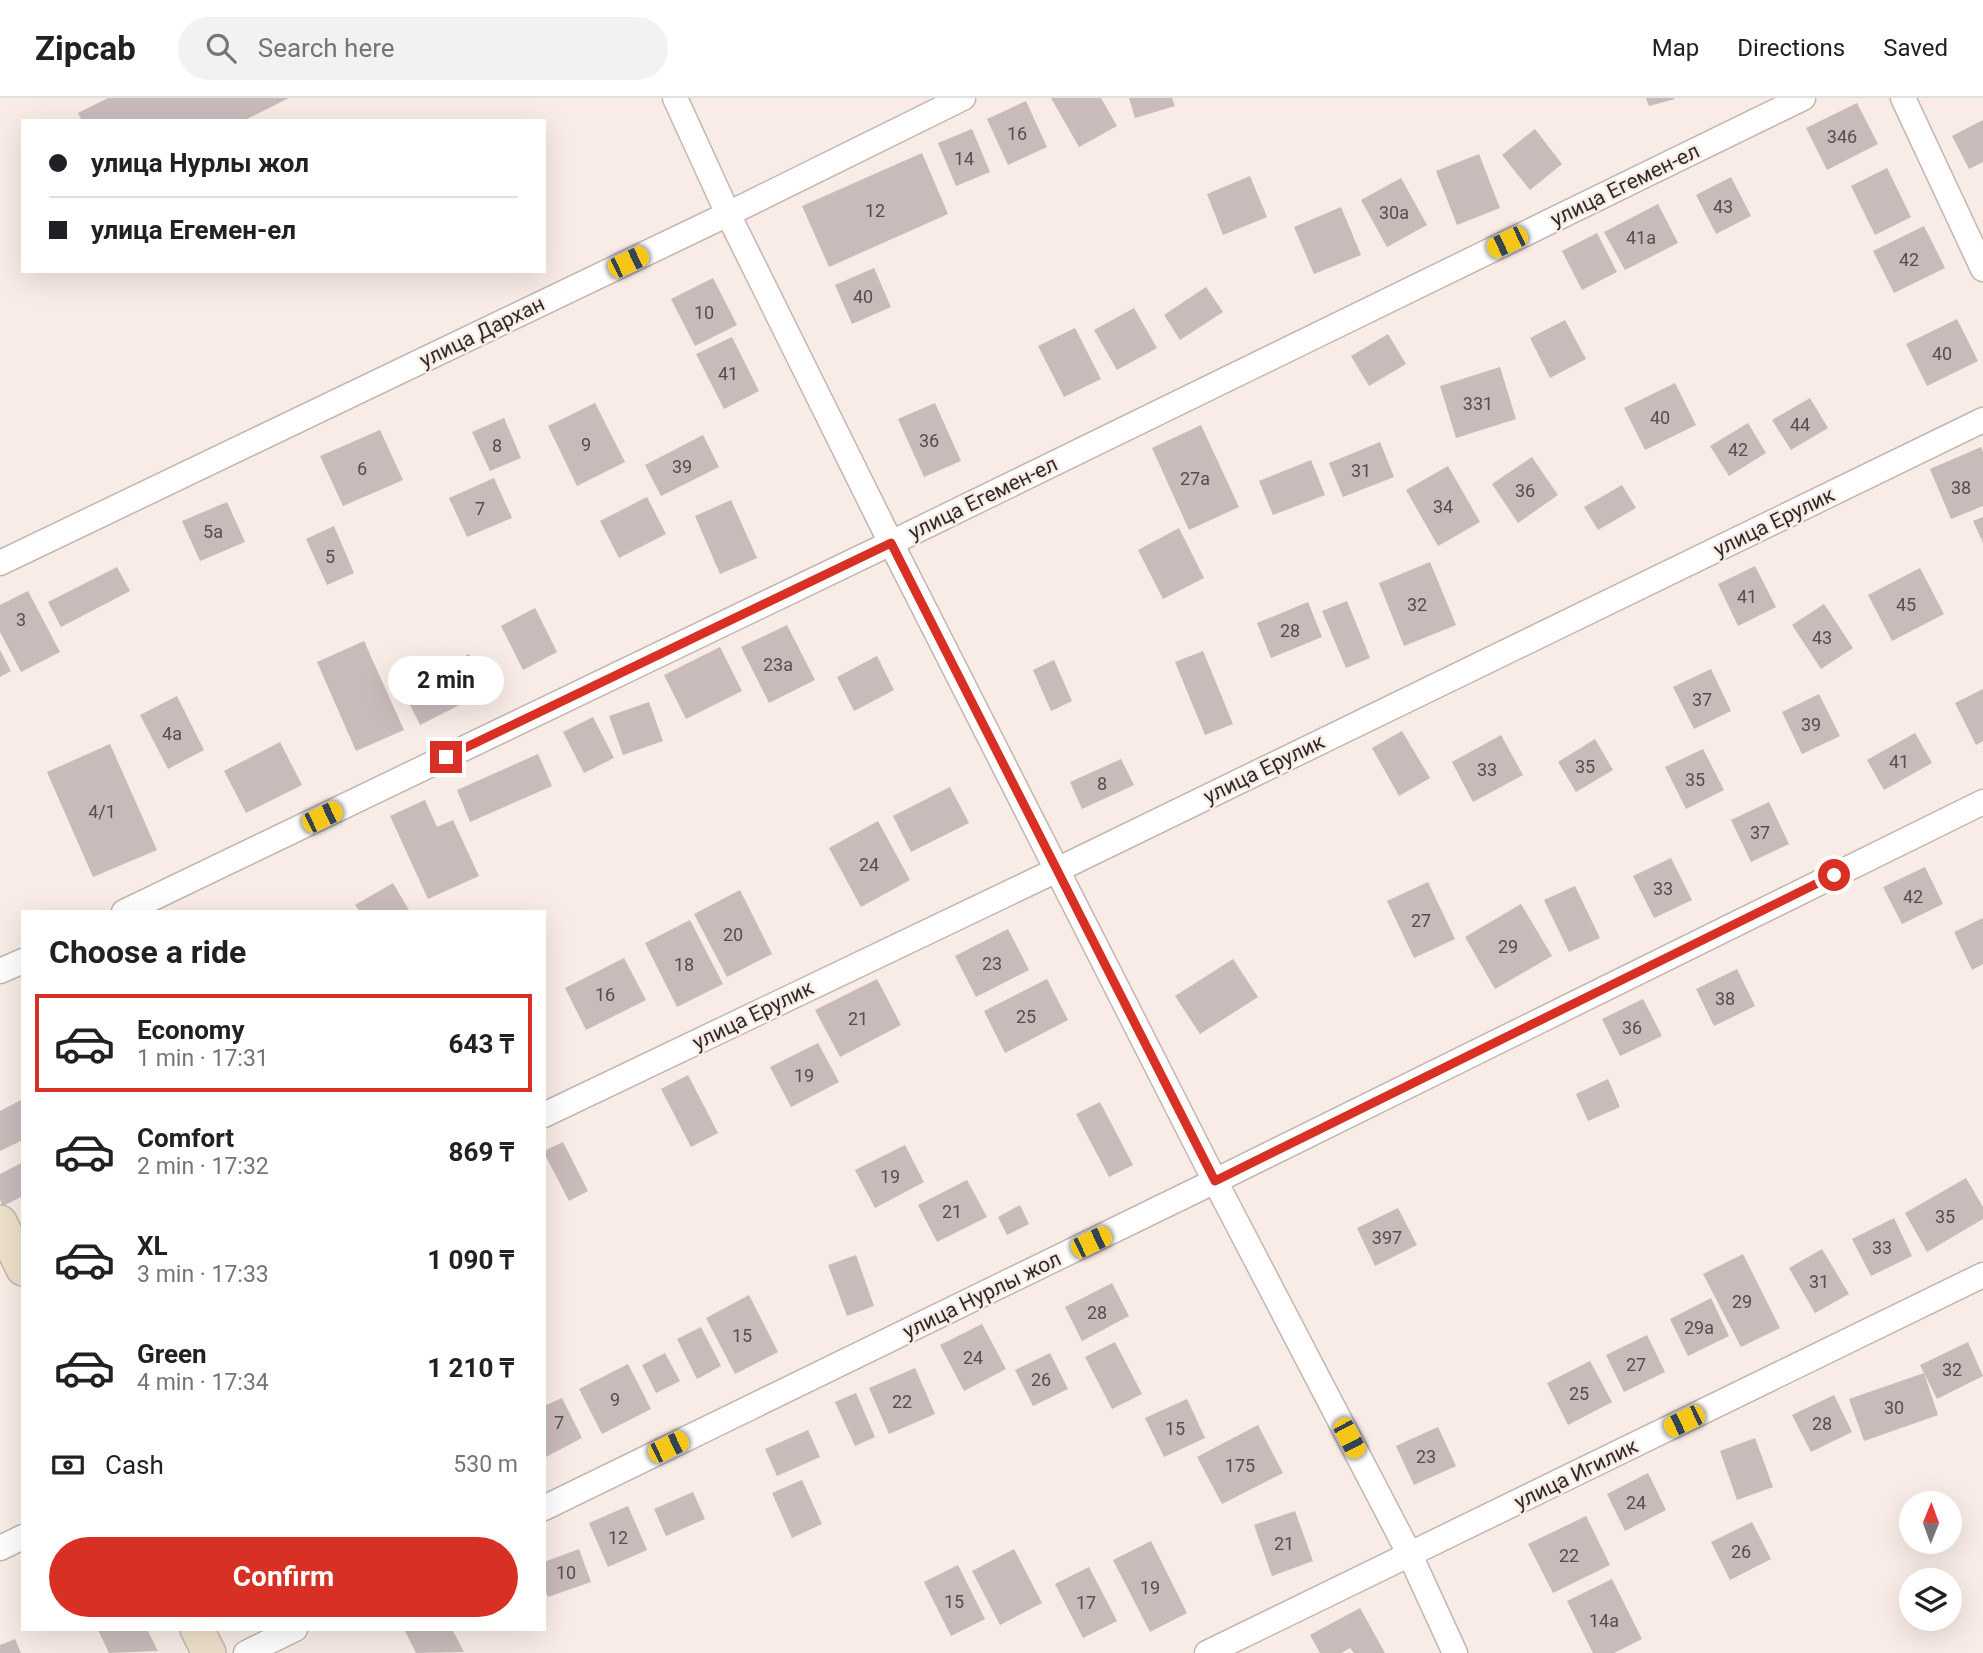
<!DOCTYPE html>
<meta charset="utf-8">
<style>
:root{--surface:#fff;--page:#f2f2f2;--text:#202124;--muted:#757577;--line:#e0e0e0;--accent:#d93025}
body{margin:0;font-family:Roboto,sans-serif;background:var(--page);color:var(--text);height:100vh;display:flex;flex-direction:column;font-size:26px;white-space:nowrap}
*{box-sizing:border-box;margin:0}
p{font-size:23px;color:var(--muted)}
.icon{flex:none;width:38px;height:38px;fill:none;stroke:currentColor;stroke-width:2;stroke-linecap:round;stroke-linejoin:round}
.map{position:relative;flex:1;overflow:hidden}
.drawer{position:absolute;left:21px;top:812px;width:525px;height:721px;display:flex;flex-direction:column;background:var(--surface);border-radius:0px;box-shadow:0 7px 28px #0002}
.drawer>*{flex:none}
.banner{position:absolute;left:21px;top:21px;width:525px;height:154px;border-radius:0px;box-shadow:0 7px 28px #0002;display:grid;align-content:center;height:154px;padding:0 28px;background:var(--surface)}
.needle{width:46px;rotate:1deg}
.buttons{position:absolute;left:1899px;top:1393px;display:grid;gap:14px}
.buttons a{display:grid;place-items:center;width:63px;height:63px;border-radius:50%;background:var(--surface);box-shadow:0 7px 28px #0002;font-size:35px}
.end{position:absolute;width:32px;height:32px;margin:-16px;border:9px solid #d93025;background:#fff;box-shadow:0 0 0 4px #fff}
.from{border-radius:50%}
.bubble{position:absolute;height:49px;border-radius:24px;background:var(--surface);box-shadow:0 7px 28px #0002;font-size:23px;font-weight:700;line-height:49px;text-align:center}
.car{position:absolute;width:21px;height:42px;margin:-21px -10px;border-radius:9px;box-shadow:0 0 5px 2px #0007;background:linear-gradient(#f5c518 24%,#345 0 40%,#f5c518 0 76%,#345 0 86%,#f5c518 0)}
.banner b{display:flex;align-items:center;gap:24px;height:66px;font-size:26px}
.banner b+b{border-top:2px solid var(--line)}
.banner i{width:18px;height:18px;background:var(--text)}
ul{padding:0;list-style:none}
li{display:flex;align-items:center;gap:21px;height:98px;margin:0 14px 10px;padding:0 14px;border:4px solid transparent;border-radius:0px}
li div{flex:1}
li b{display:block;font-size:26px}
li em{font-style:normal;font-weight:700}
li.current{border-color:var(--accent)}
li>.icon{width:63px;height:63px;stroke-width:1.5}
h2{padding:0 28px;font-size:32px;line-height:84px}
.pay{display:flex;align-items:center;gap:18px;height:77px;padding:0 28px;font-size:26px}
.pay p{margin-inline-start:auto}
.cta{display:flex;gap:14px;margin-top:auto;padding:14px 28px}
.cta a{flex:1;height:80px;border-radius:42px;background:var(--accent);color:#fff;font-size:28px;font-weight:700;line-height:80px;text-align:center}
header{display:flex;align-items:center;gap:42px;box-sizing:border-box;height:98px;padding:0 35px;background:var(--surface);border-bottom:2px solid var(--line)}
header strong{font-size:33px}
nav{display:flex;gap:38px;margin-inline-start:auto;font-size:24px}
.search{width:490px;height:63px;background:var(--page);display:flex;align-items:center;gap:18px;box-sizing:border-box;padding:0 24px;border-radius:38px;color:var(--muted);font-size:26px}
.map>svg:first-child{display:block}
.building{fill:#cabbbb}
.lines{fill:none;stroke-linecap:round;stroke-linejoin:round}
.street-casing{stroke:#c3b6b0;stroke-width:27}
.secondary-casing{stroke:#c3b6b0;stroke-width:36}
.street{stroke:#fff;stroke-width:24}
.secondary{stroke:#eee1ca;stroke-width:33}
.route{stroke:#d93025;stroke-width:9}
.labels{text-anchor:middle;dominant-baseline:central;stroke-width:5;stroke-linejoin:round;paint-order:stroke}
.number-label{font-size:18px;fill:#564e4c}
.street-label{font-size:21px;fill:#2f2a27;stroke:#f9ebe5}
</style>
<header>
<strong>Zipcab</strong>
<div class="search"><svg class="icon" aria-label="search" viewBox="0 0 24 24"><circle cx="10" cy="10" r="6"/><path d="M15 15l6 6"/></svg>Search here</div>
<nav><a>Map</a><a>Directions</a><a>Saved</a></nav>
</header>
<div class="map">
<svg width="1983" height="1555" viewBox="0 0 1983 1555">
<rect width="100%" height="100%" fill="#f9ebe5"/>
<g class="building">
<polygon points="108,0 289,0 243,23 82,23 78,15"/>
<polygon points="1051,0 1101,0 1117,28 1079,49"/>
<polygon points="1129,0 1172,0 1175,8 1135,20"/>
<polygon points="1646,0 1674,0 1675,1 1649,8"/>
<polygon points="1026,3 1047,49 1008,67 987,21"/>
<polygon points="1857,5 1878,46 1827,72 1806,30"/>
<polygon points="1983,22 1983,64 1969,71 1952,38"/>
<polygon points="972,31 990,74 956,88 938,45"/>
<polygon points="1535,31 1562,66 1530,92 1502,57"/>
<polygon points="922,55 948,116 829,169 802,108"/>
<polygon points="1479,56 1500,110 1457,127 1436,73"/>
<polygon points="1887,70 1911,119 1875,137 1851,88"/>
<polygon points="1250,78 1267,119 1223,137 1207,96"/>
<polygon points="1731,79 1751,118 1716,136 1696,97"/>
<polygon points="1401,80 1427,127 1387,149 1361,102"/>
<polygon points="1658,106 1678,145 1625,172 1604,134"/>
<polygon points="1341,109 1361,157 1314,176 1294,129"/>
<polygon points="1924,128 1945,170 1894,195 1873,153"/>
<polygon points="1597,135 1617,174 1582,192 1562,153"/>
<polygon points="874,170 891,209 852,226 835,187"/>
<polygon points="713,180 737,227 695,248 671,201"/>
<polygon points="1206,189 1223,214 1180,242 1164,217"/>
<polygon points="1134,210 1157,250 1117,272 1094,232"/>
<polygon points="1957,221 1978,263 1927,288 1906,246"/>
<polygon points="1565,222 1586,261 1550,280 1530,240"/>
<polygon points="1075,230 1101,281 1064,299 1038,248"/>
<polygon points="1388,236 1406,266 1369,288 1351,258"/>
<polygon points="732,239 759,293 724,311 696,256"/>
<polygon points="1500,269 1516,321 1456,340 1440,288"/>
<polygon points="1675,285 1696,327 1645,352 1624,310"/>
<polygon points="1810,300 1828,330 1791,352 1772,322"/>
<polygon points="595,305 625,364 577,388 548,328"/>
<polygon points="935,305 961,363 924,379 898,321"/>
<polygon points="504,320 521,360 490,373 472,334"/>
<polygon points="1748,325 1766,355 1729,378 1710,348"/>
<polygon points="1201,327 1239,409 1189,432 1152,350"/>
<polygon points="380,332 403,382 343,408 320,358"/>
<polygon points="703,337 719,369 661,398 645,367"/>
<polygon points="1380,344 1394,379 1343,399 1329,365"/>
<polygon points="1981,349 1983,354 1983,408 1951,421 1930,371"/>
<polygon points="1532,359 1558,397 1518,425 1492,386"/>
<polygon points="1311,362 1325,397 1273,417 1259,383"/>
<polygon points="1448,368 1480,424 1438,448 1406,392"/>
<polygon points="494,380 512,420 467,439 449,400"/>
<polygon points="1622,387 1636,410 1598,432 1584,409"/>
<polygon points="647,399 666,436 619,460 600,423"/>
<polygon points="731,402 757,460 720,476 695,418"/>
<polygon points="227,404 245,444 200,463 182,423"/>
<polygon points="1983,419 1983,445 1973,423"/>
<polygon points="334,428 354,475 327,487 306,441"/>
<polygon points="1179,430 1204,480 1163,501 1138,452"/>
<polygon points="1430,464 1456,527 1404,548 1379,485"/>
<polygon points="1755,468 1776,509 1738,528 1718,486"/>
<polygon points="117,469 130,493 61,529 48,504"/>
<polygon points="1920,470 1944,516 1892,543 1868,497"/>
<polygon points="28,493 60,554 21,574 0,534 0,507"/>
<polygon points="1347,503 1370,560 1346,570 1322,513"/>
<polygon points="1308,504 1322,539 1271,560 1257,525"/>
<polygon points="1824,506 1853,550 1821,571 1792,527"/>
<polygon points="535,510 557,554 523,572 501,528"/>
<polygon points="787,527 815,582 769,605 741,549"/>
<polygon points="364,543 404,632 356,653 317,564"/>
<polygon points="720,549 742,593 686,621 664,577"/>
<polygon points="0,552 11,573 0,579"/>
<polygon points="1203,553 1233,626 1205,637 1175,564"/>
<polygon points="469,556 487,593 420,627 402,591"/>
<polygon points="877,558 894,592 854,613 837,579"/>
<polygon points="1054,562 1072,603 1051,613 1033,572"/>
<polygon points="1711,571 1731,613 1694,631 1673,589"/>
<polygon points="1983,591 1983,643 1976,647 1955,605"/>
<polygon points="1819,596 1840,638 1802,656 1782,614"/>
<polygon points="177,598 204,652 168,671 140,617"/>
<polygon points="649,604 663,643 623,657 609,618"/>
<polygon points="593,619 614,660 584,675 563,634"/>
<polygon points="1402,633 1430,680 1399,698 1372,650"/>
<polygon points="1915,635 1932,665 1884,692 1867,662"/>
<polygon points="1501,637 1523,677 1473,704 1452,664"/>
<polygon points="1595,641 1613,672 1576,694 1558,664"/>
<polygon points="280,644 302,687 246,715 224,673"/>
<polygon points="110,646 157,752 93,779 47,674"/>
<polygon points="1703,651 1724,692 1686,711 1665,669"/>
<polygon points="538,656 552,688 470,724 457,692"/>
<polygon points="1121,661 1134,687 1082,711 1070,684"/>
<polygon points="950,689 969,725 911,754 893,718"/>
<polygon points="425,702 437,729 453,722 479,778 428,801 390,718"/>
<polygon points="1769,704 1789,746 1751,764 1731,722"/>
<polygon points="878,723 910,782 861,809 829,750"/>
<polygon points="1671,760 1692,802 1654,820 1633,778"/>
<polygon points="1925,769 1943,806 1902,826 1883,789"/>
<polygon points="1428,784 1455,841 1414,860 1387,803"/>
<polygon points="393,785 410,814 360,814 355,807"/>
<polygon points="1575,788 1600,840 1569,854 1544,802"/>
<polygon points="740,792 772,856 727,879 694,816"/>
<polygon points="1521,806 1552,858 1495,891 1465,839"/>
<polygon points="1983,820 1983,866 1972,872 1954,834"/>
<polygon points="690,822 723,886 677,909 645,845"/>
<polygon points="1008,831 1029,872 976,899 955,858"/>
<polygon points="624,860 646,902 586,932 565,890"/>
<polygon points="1233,861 1258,899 1200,936 1175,898"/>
<polygon points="1737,871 1755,908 1714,928 1696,891"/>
<polygon points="877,881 901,927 840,959 815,912"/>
<polygon points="1047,881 1068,922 1005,955 984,913"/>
<polygon points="1643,901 1662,938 1620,958 1602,921"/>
<polygon points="818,945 839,984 791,1009 770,969"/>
<polygon points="688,977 718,1035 691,1049 661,991"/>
<polygon points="1608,981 1620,1009 1588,1023 1576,996"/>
<polygon points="21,1002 23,1006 23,1042 0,1053 0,1013"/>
<polygon points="1100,1004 1133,1067 1109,1079 1076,1016"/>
<polygon points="563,1044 588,1093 569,1103 544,1055 544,1053"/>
<polygon points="905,1047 924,1084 875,1110 855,1072"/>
<polygon points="23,1064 23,1098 3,1108 0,1102 0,1076"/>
<polygon points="1966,1080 1983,1109 1983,1121 1927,1154 1905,1115"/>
<polygon points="967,1082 987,1119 937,1144 918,1107"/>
<polygon points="1020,1107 1029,1126 1007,1137 998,1119"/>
<polygon points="1398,1110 1417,1147 1375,1168 1357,1130"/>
<polygon points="1894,1120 1912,1158 1871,1178 1852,1141"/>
<polygon points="1822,1151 1849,1196 1815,1215 1789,1170"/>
<polygon points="1743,1156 1780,1230 1741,1249 1703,1176"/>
<polygon points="856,1157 874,1208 847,1218 828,1167"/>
<polygon points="1112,1185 1129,1218 1082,1243 1065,1209"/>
<polygon points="749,1197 778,1254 735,1276 706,1220"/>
<polygon points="1711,1200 1729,1238 1688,1258 1670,1221"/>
<polygon points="982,1226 1006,1271 964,1293 940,1247"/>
<polygon points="701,1229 721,1268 697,1281 677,1241"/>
<polygon points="1647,1237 1665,1274 1624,1294 1606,1257"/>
<polygon points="1115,1244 1142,1296 1112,1311 1085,1259"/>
<polygon points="1968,1244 1983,1278 1937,1301 1920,1267"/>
<polygon points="665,1255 680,1283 656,1295 642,1267"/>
<polygon points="1050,1255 1068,1291 1033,1308 1015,1272"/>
<polygon points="1590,1263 1612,1304 1568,1327 1547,1285"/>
<polygon points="628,1266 651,1311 602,1336 579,1291"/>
<polygon points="915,1270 935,1316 889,1336 869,1290"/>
<polygon points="1924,1275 1938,1317 1864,1343 1849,1301"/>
<polygon points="856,1295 875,1339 855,1348 835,1304"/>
<polygon points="1834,1297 1852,1334 1811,1354 1792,1317"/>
<polygon points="562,1300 582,1340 544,1360 544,1308"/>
<polygon points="1187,1301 1205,1340 1164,1359 1145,1320"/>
<polygon points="1258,1327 1283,1375 1222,1406 1197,1359"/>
<polygon points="1438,1329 1456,1368 1414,1387 1396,1348"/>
<polygon points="808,1332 820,1359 777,1378 765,1351"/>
<polygon points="1755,1340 1773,1389 1737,1402 1720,1353"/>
<polygon points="1648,1375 1666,1412 1625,1433 1607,1396"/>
<polygon points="802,1382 822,1426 792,1440 772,1395"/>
<polygon points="693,1394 705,1421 666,1438 654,1411"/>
<polygon points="628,1408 647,1452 608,1469 589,1425"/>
<polygon points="1295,1413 1313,1463 1272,1478 1254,1427"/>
<polygon points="1586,1418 1610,1467 1553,1495 1528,1446"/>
<polygon points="1752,1424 1771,1461 1730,1482 1711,1444"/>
<polygon points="1151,1443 1187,1515 1150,1534 1113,1462"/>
<polygon points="579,1451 591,1484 548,1499 544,1490 544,1464"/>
<polygon points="1014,1451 1042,1505 1000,1527 972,1473"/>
<polygon points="958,1467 985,1521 951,1538 924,1484"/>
<polygon points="1089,1469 1117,1523 1083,1540 1055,1486"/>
<polygon points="1612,1481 1642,1541 1614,1555 1593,1555 1567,1503"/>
<polygon points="1360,1510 1385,1555 1354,1555 1350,1550 1341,1555 1320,1555 1310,1537"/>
<polygon points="99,1531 147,1531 158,1553 109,1555 98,1532"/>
<polygon points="404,1531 452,1531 464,1554 416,1555"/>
<polygon points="15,1541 21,1555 0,1555 0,1547"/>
</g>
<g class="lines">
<defs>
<g id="street">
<polyline points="675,0 728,116 891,445 1215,1083 1410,1457 1455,1555"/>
<polyline points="1903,0 1983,171"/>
<polyline points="0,465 728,116 963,0"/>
<polyline points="124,814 891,445 1803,0"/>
<polyline points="0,873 23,863"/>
<polyline points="544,1017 1059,771 1983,322"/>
<polyline points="544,1410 1215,1083 1983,704"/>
<polyline points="0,1450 23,1439"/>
<polyline points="246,1555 295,1531"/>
<polyline points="1207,1555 1983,1177"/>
</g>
<g id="secondary">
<polyline points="0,1124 23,1171"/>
<polyline points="197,1531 209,1555"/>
</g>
</defs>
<use href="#street" class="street-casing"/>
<use href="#secondary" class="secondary-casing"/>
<use href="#street" class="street"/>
<use href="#secondary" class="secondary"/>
</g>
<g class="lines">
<polyline class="route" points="446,659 891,445 1215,1083 1834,777"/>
</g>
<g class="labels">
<g class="number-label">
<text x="1017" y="35">16</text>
<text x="1842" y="38">346</text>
<text x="964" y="60">14</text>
<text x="1723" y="108">43</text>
<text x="875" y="112">12</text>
<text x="1394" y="114">30а</text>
<text x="1641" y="139">41а</text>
<text x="1909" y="161">42</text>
<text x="863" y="198">40</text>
<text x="704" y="214">10</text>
<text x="1942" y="255">40</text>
<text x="728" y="275">41</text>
<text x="1478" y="305">331</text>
<text x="1660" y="319">40</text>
<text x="1800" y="326">44</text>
<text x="929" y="342">36</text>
<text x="586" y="346">9</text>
<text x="497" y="347">8</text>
<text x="1738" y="351">42</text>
<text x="682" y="368">39</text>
<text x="362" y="370">6</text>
<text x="1361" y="372">31</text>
<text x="1195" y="380">27а</text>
<text x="1961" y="389">38</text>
<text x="1525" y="392">36</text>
<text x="1443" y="408">34</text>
<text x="480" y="410">7</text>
<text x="213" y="433">5а</text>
<text x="330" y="458">5</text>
<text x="1747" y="498">41</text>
<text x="1417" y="506">32</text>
<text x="1906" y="506">45</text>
<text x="21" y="521">3</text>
<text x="1290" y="532">28</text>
<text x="1822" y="539">43</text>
<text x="778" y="566">23а</text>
<text x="1702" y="601">37</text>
<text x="1811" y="626">39</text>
<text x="172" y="635">4а</text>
<text x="1899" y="663">41</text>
<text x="1585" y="668">35</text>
<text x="1487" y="671">33</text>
<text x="1695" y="681">35</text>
<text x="1102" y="685">8</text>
<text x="102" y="713">4/1</text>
<text x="1760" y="734">37</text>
<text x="869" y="766">24</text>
<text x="1663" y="790">33</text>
<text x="1913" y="798">42</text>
<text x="1421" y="822">27</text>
<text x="733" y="836">20</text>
<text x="1508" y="848">29</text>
<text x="992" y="865">23</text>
<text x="684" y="866">18</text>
<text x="605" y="896">16</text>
<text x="1725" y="900">38</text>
<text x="1026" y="918">25</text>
<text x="858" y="920">21</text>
<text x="1632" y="929">36</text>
<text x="804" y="977">19</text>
<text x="890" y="1078">19</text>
<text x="952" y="1113">21</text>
<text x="1945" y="1118">35</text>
<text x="1387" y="1139">397</text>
<text x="1882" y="1149">33</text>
<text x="1819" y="1183">31</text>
<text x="1742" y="1203">29</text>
<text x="1097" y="1214">28</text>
<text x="1699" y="1229">29а</text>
<text x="742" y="1237">15</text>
<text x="973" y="1259">24</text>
<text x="1636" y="1266">27</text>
<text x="1952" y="1271">32</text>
<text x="1041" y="1281">26</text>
<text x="1579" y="1295">25</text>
<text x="615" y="1301">9</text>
<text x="902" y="1303">22</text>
<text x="1894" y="1309">30</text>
<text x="559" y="1324">7</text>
<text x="1822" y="1325">28</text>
<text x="1175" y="1330">15</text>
<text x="1426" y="1358">23</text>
<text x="1240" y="1367">175</text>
<text x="1636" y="1404">24</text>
<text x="618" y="1439">12</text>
<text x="1284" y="1445">21</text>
<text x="1741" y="1453">26</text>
<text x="1569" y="1457">22</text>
<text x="566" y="1474">10</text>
<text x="1150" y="1489">19</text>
<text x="954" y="1503">15</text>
<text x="1086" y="1504">17</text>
<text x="1604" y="1522">14а</text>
</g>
<g class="street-label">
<text transform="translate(1625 87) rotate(-26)">улица Егемен-ел</text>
<text transform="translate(482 234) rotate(-26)">улица Дархан</text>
<text transform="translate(983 400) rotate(-26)">улица Егемен-ел</text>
<text transform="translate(1774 424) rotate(-26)">улица Ерулик</text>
<text transform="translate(1264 671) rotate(-26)">улица Ерулик</text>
<text transform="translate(753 917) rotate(-26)">улица Ерулик</text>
<text transform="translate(982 1197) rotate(-26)">улица Нурлы жол</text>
<text transform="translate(1576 1376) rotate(-26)">улица Игилик</text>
</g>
</g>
</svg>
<div class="buttons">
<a><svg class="needle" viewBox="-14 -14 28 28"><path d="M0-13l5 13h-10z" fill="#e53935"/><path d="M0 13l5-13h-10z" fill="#757577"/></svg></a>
<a><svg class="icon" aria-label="layers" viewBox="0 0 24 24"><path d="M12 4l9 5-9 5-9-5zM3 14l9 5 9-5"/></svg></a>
</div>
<i class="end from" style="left:1834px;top:777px"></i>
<i class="end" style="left:446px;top:659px"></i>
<div class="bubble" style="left:388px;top:558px;width:116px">2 min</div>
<i class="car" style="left:1507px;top:144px;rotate:244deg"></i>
<i class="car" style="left:628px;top:164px;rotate:64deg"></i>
<i class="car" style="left:322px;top:719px;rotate:64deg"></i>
<i class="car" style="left:1091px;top:1144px;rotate:64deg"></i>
<i class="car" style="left:1684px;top:1323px;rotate:244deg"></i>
<i class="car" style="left:1349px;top:1340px;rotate:152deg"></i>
<i class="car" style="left:668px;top:1349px;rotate:64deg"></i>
<div class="banner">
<b><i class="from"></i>улица Нурлы жол</b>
<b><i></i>улица Егемен-ел</b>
</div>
<section class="drawer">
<h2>Choose a ride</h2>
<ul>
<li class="current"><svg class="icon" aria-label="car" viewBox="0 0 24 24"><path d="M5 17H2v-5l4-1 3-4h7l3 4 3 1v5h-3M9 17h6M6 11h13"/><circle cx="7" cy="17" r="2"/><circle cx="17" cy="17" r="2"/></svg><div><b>Economy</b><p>1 min · 17:31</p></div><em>643 ₸</em></li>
<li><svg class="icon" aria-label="car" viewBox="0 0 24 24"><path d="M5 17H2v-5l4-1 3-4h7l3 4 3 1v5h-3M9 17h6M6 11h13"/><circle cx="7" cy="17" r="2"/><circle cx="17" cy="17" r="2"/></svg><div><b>Comfort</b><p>2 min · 17:32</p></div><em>869 ₸</em></li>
<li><svg class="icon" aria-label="car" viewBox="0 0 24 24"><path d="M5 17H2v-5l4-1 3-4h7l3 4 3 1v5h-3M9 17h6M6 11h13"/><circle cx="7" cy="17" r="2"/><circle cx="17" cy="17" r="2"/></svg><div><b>XL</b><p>3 min · 17:33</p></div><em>1 090 ₸</em></li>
<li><svg class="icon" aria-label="car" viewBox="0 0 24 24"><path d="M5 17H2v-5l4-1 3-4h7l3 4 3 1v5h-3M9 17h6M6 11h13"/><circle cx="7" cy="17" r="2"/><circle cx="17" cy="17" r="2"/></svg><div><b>Green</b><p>4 min · 17:34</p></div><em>1 210 ₸</em></li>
</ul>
<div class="pay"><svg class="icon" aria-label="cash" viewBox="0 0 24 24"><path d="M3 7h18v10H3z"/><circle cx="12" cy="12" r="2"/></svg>Cash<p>530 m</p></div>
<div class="cta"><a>Confirm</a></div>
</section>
</div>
